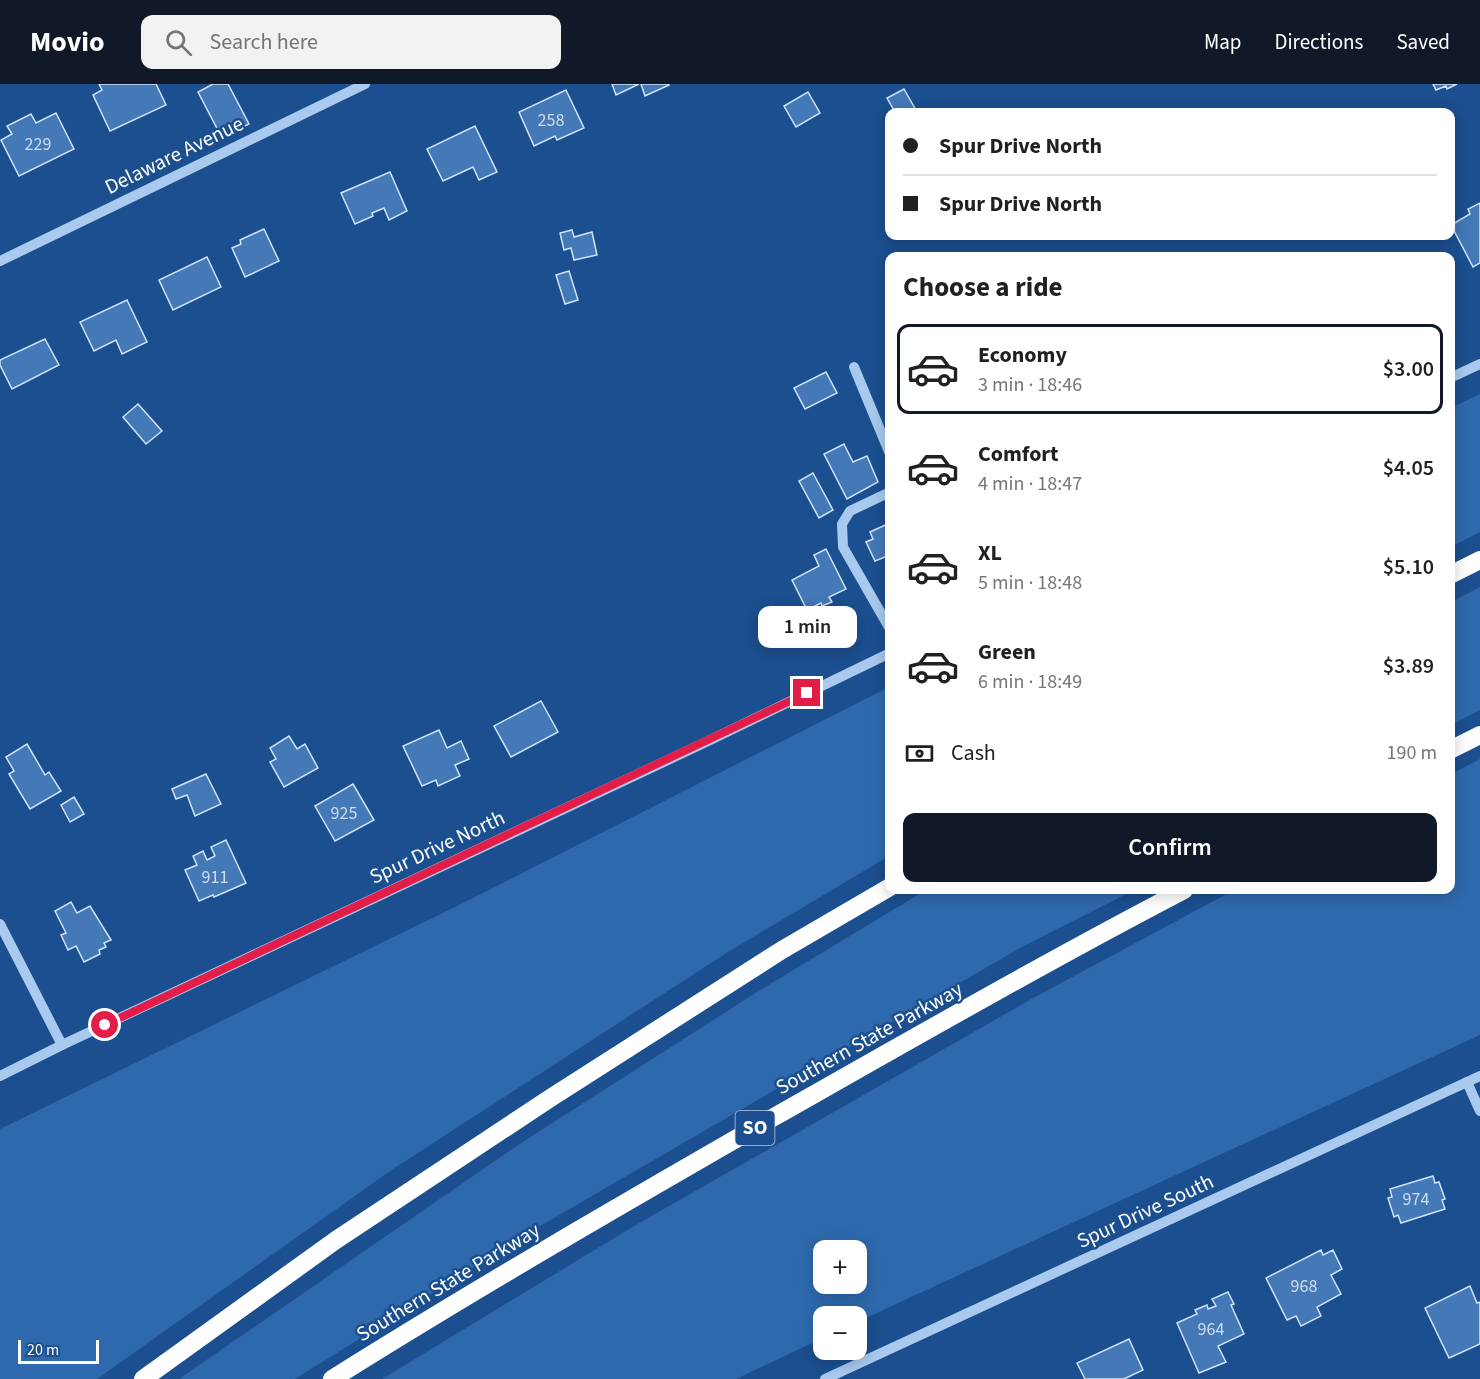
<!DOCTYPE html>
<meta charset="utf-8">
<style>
:root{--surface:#fff;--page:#f2f2f2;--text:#202124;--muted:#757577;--line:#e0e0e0;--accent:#111827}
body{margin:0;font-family:"Source Sans 3",sans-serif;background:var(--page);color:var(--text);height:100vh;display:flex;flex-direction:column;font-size:22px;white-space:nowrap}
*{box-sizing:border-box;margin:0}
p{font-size:20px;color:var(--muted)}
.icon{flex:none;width:33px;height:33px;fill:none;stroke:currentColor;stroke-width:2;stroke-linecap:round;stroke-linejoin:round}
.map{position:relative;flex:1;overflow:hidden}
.details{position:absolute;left:885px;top:168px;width:570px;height:642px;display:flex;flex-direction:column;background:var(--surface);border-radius:12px;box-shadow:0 3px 15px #0003}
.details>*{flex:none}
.top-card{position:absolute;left:885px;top:24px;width:570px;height:132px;border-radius:12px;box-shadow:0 3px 15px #0003;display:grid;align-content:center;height:132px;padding:0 18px;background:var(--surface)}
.buttons{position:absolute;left:813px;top:1156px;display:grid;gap:12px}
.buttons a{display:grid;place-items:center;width:54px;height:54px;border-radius:12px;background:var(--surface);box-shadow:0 3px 15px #0003;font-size:30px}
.scale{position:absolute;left:18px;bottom:15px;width:81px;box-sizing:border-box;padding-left:6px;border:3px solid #fff;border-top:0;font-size:16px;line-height:21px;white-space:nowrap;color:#fff;-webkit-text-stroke:4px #1b4f8f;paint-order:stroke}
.end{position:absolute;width:27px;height:27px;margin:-14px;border:8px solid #e11d48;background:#fff;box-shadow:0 0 0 3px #fff}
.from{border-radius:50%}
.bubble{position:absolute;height:42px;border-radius:12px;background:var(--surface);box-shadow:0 3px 15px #0003;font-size:20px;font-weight:600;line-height:42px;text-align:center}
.top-card b{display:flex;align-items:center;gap:21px;height:57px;font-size:22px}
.top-card b+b{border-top:2px solid var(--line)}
.top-card i{width:15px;height:15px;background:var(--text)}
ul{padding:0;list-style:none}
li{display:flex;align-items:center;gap:18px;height:90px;margin:0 12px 9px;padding:0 6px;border:3px solid transparent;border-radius:12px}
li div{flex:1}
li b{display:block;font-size:22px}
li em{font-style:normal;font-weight:600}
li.current{border-color:var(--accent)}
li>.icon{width:54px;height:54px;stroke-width:1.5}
h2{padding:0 18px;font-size:27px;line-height:72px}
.pay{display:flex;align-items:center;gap:15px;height:66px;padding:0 18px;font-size:22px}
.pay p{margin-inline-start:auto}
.button{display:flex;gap:12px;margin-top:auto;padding:12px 18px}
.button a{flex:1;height:69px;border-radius:12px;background:var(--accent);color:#fff;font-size:24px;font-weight:600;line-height:69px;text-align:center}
header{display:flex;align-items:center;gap:36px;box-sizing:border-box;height:84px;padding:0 30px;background:var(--accent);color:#fff}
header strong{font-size:28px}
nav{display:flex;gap:33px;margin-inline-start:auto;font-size:21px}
.search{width:420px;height:54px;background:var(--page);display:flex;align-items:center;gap:15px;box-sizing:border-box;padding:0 21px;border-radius:12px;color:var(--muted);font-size:22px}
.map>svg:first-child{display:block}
.green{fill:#2e69ad;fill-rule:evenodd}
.building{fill:#4478b7;stroke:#cfe3fa;stroke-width:1.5}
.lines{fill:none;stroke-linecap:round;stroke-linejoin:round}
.minor{stroke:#a9c9ee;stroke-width:10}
.highway{stroke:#fff;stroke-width:18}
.route{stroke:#e11d48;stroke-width:8}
.labels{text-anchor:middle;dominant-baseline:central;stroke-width:5;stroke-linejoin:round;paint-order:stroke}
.number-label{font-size:18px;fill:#d0dded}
.shield{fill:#1b4f8f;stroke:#bbcadd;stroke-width:1.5}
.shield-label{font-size:20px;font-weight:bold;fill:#fff}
.street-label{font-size:21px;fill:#fff;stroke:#1b4f8f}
</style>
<header>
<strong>Movio</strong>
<div class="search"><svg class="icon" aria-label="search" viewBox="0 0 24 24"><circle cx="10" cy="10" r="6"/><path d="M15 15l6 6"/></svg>Search here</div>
<nav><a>Map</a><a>Directions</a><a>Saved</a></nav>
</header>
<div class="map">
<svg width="1480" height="1295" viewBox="0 0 1480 1295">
<rect width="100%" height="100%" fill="#1b4f8f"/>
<g class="green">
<polygon points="1480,310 1480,448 1451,463 1451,324"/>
<polygon points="1480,503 1480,626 1451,641 1451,518"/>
<polygon points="889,603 889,772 728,868 390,1087 97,1295 0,1295 0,1045 457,822"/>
<path d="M1480,675V951L857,1238L856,1233H824L823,1254L736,1295H382L634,1142L1035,913L1234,806H1450L1451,690ZM824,1167H856V1200H824Z"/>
<polygon points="926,806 1134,806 1020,864 542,1141 295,1295 179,1295 518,1061 757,908"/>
</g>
<g class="building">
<polygon points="99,0 156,0 166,21 110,47 93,11 102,6"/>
<polygon points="213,0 228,0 249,40 222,54 198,8"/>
<polygon points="612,0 639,0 616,11"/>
<polygon points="641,0 668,0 669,1 645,12"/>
<polygon points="1433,0 1457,0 1447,5 1446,2 1436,6"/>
<polygon points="904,5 917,28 895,28 887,14"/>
<polygon points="566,6 584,44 557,56 555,52 534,62 519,28"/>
<polygon points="808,8 820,29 796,43 784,22"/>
<polygon points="56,29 74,65 19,92 1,56 12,50 7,42 31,30 36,39"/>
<polygon points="475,42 497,88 479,96 473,83 443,97 427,65"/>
<polygon points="390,88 407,127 389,136 384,124 372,129 373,132 355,140 341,109"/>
<polygon points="1480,119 1480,179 1473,183 1451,141 1470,130 1468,125"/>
<polygon points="264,145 279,177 245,193 232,164 241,160 240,156"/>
<polygon points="572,146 574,153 592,148 597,171 574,176 571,164 564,166 560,149"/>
<polygon points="207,173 221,203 173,226 159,196"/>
<polygon points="569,187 578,216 565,220 556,191"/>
<polygon points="127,216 147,258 122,270 116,256 94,267 80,238"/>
<polygon points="45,255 59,281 12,305 0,281 0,276"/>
<polygon points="826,288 837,309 805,325 794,304"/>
<polygon points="138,320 162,347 146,360 123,333"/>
<polygon points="844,360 853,378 867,372 878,398 847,415 824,370"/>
<polygon points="813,389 833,426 819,434 799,397"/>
<polygon points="890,439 890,471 875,477 866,458 873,455 870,448"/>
<polygon points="826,465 846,505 829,513 832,518 822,522 821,519 807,526 792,496 819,482 814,471"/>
<polygon points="541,617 558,648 511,673 494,642"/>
<polygon points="439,646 447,664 461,657 469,675 455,681 460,692 438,702 436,696 422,702 403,662"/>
<polygon points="289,652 297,665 305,660 318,684 284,703 270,678 276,675 270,664"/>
<polygon points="27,660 45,691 49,688 61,707 30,725 9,690 14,687 6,673"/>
<polygon points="206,690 221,720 195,732 187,711 176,715 172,705"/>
<polygon points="353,700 374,736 335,757 315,722"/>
<polygon points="74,713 84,730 70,738 61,721"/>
<polygon points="226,756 246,799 214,813 213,811 199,817 185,786 197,781 193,772 203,767 207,776 215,772 211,763"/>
<polygon points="71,818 77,829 90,822 111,856 104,859 106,863 99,866 100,870 84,878 76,862 68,866 61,851 66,849 55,827"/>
<polygon points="1433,1092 1435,1099 1439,1098 1445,1115 1442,1116 1445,1125 1401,1139 1398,1131 1394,1133 1388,1114 1392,1113 1390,1105"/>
<polygon points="1321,1166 1323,1171 1333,1166 1342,1185 1331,1191 1341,1210 1317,1223 1321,1232 1301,1242 1296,1232 1287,1236 1266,1194"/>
<polygon points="1470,1202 1477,1219 1480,1218 1480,1260 1449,1274 1425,1224"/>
<polygon points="1228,1208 1234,1220 1231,1221 1244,1250 1218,1262 1226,1278 1199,1289 1177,1239 1197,1230 1195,1226 1207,1221 1208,1225 1216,1222 1212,1215"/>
<polygon points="1129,1255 1143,1286 1124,1295 1085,1295 1077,1279"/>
</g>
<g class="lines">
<g class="minor">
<polyline points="0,177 365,0"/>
<polyline points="854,283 890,370"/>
<polyline points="1450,294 1480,280"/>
<polyline points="890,408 850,427 842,440 843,463 890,545"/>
<polyline points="0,840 62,961"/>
<polyline points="0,992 62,961 704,659 890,569"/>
<polyline points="1467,998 1480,1027"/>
<polyline points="825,1295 1480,992"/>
</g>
<g class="highway">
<polyline points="1450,491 1480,476"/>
<polyline points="1450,666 1480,651"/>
<polyline points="143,1295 336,1156 552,1013 782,866 890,803"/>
<path d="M332,1295C477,1204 626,1118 774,1033C910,956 1046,878 1184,806"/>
</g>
</g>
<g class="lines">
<polyline class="route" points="105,941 807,609"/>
</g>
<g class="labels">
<g class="number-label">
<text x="551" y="36">258</text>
<text x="38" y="60">229</text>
<text x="344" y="729">925</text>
<text x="215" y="793">911</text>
<text x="1416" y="1115">974</text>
<text x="1304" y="1202">968</text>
<text x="1211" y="1245">964</text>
</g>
<rect class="shield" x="735.5" y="1027" width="39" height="34" rx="4.5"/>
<g class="shield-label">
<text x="755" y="1044">SO</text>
</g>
<g class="street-label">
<text transform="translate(174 71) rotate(-26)">Delaware Avenue</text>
<text transform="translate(437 763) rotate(-25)">Spur Drive North</text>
<text transform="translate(869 954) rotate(-29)">Southern State Parkway</text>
<text transform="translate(1145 1127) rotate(-25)">Spur Drive South</text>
<text transform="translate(448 1198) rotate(-31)">Southern State Parkway</text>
</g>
</g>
</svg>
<div class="buttons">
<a>+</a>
<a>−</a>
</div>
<div class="scale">20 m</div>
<i class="end from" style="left:105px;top:941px"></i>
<i class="end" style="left:807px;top:609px"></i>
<div class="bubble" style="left:758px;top:522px;width:99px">1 min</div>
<div class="top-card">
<b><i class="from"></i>Spur Drive North</b>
<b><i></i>Spur Drive North</b>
</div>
<section class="details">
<h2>Choose a ride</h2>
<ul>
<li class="current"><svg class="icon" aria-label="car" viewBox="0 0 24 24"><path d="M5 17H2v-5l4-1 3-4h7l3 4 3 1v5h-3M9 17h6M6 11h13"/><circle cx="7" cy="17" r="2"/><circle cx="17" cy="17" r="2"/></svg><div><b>Economy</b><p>3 min · 18:46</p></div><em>$3.00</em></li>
<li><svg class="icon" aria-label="car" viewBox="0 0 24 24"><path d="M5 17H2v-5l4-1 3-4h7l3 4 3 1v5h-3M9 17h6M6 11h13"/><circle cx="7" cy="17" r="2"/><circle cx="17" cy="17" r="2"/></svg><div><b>Comfort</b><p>4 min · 18:47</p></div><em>$4.05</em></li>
<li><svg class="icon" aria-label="car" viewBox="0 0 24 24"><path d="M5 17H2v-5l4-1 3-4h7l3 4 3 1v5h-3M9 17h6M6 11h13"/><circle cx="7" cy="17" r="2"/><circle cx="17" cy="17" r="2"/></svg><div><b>XL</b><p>5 min · 18:48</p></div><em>$5.10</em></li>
<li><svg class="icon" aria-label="car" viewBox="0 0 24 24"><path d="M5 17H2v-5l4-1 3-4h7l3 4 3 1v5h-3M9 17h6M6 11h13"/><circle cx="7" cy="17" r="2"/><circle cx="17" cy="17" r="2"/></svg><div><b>Green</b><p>6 min · 18:49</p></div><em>$3.89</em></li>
</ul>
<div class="pay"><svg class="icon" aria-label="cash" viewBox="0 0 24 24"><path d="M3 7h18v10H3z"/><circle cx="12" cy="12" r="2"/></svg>Cash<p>190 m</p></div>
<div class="button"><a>Confirm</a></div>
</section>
</div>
